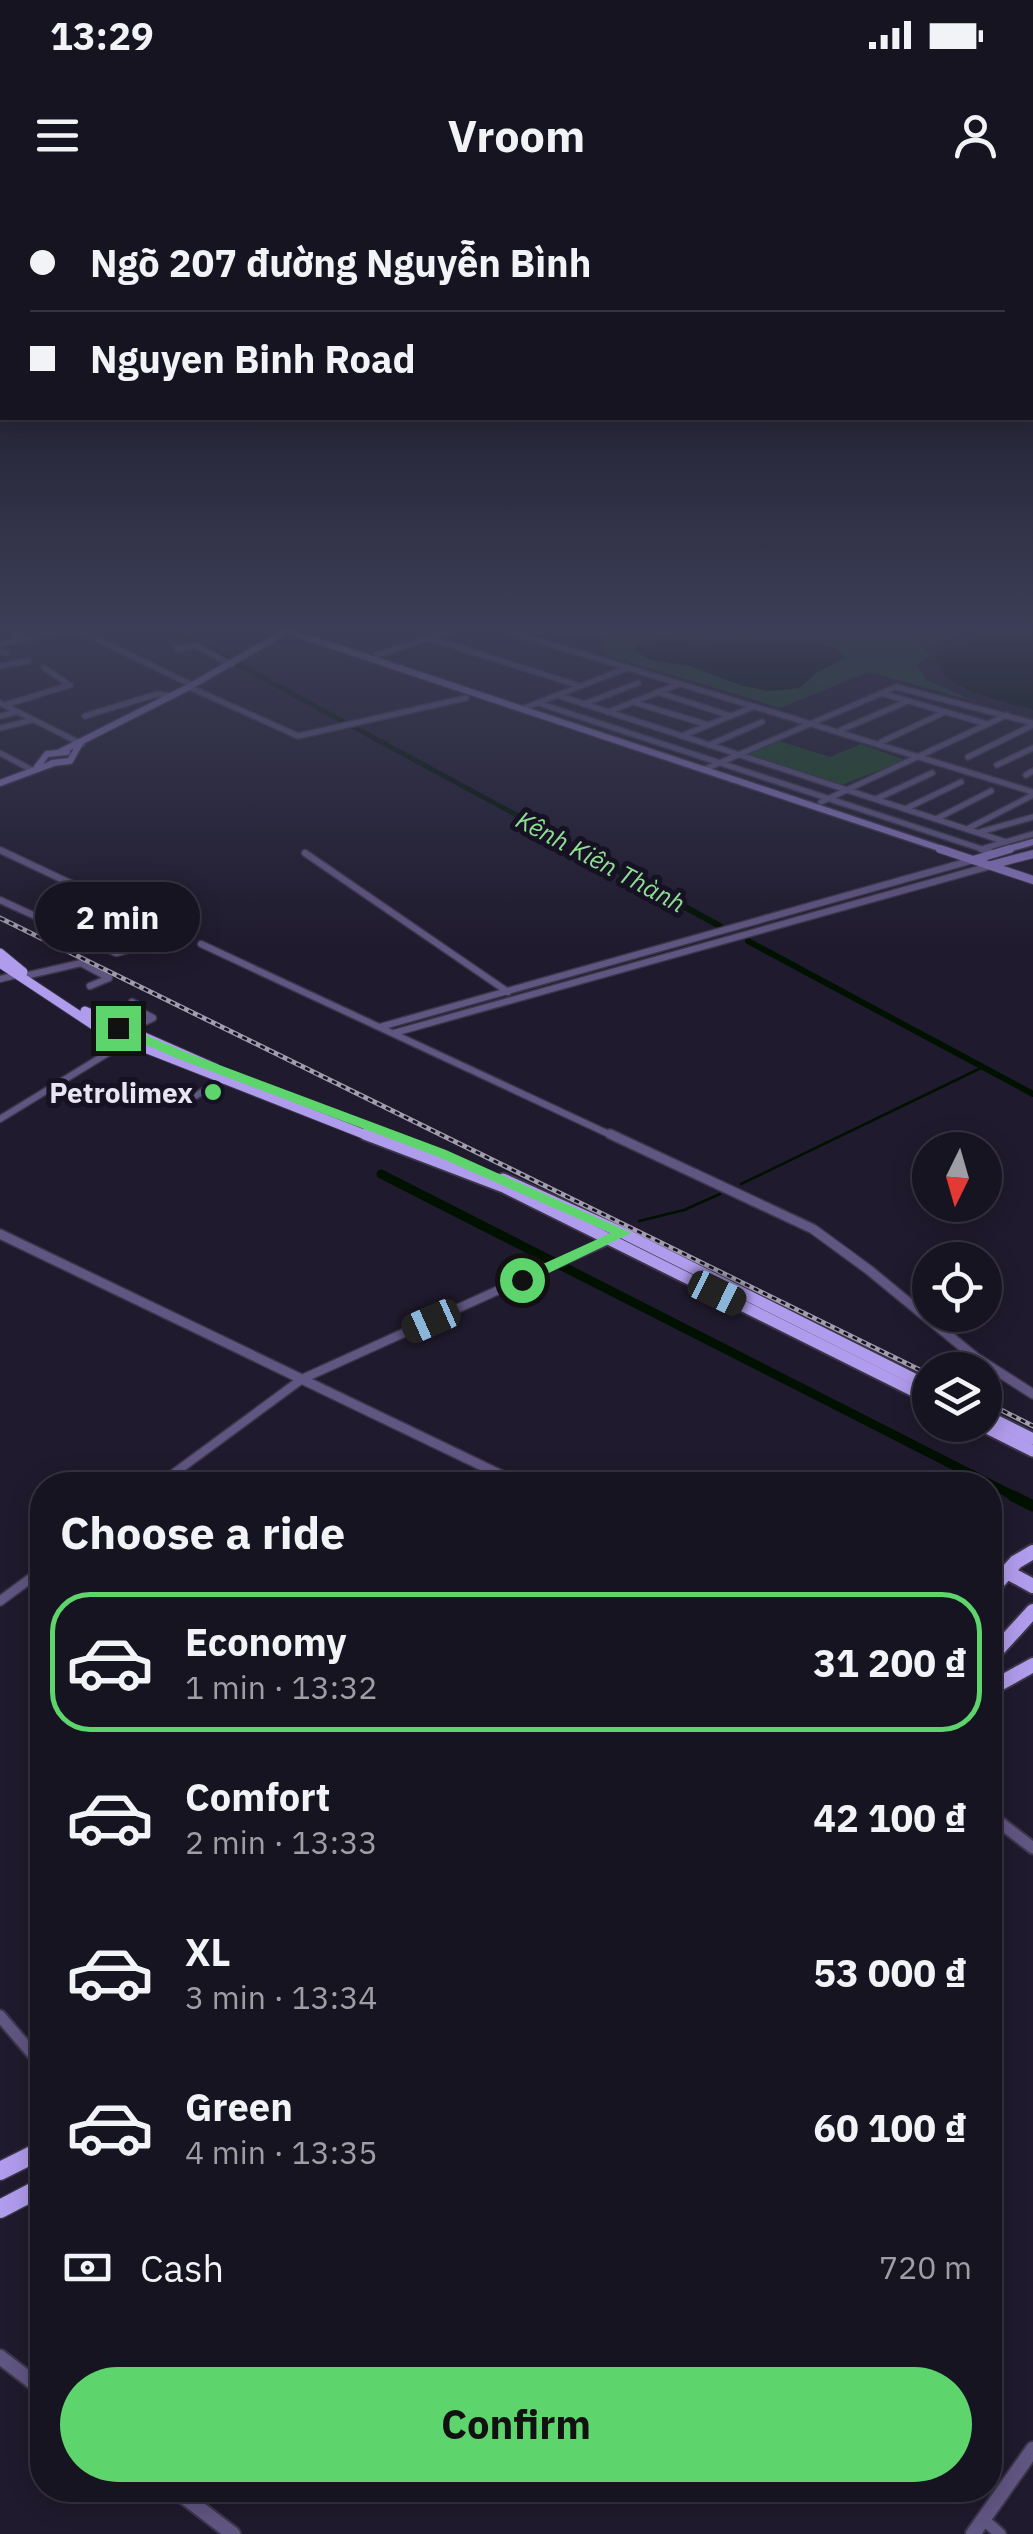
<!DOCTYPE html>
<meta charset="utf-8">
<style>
:root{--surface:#171422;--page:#201d2a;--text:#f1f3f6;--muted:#9e9ea5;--line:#363340;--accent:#5dd56c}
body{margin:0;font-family:"IBM Plex Sans",sans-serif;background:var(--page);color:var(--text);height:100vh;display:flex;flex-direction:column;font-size:38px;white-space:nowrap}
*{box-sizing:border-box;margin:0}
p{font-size:32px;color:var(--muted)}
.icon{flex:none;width:55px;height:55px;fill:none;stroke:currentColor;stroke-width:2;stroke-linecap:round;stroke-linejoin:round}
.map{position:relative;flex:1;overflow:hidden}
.panel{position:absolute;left:30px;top:1272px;width:972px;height:1030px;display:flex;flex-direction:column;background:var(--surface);border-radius:40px;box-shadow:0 5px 25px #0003,0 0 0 2px var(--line)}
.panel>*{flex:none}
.banner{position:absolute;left:0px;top:0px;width:1035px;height:220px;box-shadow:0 5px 25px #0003,0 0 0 2px var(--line);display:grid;align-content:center;height:220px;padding:0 30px;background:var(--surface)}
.needle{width:65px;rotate:185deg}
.fabs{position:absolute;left:912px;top:932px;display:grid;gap:20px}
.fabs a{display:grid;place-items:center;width:90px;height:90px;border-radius:50%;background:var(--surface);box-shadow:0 5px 25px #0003,0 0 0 2px var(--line);font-size:50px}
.end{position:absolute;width:45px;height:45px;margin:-22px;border:12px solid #5dd56c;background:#111;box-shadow:0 0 0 5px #111}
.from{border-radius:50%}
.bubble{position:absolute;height:70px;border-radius:35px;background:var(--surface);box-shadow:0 5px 25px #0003,0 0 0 2px var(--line);font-size:32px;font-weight:700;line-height:70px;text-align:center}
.car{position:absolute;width:30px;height:60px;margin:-30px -15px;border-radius:12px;box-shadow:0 0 8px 2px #0007;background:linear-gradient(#222 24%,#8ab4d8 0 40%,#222 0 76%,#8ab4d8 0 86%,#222 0)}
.banner b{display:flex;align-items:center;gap:35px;height:95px;font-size:38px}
.banner b+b{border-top:2px solid var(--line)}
.banner i{width:25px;height:25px;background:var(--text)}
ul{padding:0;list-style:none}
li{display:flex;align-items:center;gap:30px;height:140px;margin:0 20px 15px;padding:0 10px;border:5px solid transparent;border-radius:40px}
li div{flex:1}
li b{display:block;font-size:38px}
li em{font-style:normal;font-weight:700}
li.current{border-color:var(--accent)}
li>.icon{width:90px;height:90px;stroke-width:1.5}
h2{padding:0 30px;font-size:45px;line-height:120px}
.pay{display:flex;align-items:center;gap:25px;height:110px;padding:0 30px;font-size:38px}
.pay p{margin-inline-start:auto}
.primary-button{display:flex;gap:20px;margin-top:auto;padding:20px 30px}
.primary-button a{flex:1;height:115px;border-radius:60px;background:var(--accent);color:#111;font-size:40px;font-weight:700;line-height:115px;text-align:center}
.status{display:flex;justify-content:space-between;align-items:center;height:70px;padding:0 50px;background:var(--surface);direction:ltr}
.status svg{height:28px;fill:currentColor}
header{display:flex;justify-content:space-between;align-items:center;height:130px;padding:0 30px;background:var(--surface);font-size:45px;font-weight:700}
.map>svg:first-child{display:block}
.green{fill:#1b4c21}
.water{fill:#010}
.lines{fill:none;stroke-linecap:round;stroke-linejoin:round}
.stream{stroke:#010;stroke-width:2.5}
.canal-far3{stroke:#010;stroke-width:5}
.canal-far2{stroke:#010;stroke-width:6}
.canal-far1{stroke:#010;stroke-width:9}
.canal{stroke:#010;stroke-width:11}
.minor-far4-casing{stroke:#3b3649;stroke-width:8}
.minor-far3-casing{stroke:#3b3649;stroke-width:9}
.minor-far2-casing{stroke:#3b3649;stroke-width:11}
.minor-far1-casing{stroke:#3b3649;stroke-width:12}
.minor-casing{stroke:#3b3649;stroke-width:15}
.tertiary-far4-casing{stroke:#3b3649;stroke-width:8}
.tertiary-far3-casing{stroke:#3b3649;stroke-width:9}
.tertiary-far2-casing{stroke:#3b3649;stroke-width:12}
.tertiary-far1-casing{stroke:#3b3649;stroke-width:15}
.tertiary-casing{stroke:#3b3649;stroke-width:18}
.secondary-far1-casing{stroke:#3b3649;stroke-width:9}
.secondary-casing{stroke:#3b3649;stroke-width:10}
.trunk-far3-casing{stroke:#3b3649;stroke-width:11}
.trunk-far2-casing{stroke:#3b3649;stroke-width:15}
.trunk-far1-casing{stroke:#3b3649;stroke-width:18}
.trunk-casing{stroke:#3b3649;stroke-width:21}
.minor-far4{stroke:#605682;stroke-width:5}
.minor-far3{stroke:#605682;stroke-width:6}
.minor-far2{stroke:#605682;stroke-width:8}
.minor-far1{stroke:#605682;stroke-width:9}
.minor{stroke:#605682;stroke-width:11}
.tertiary-far4{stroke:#605682;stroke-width:5}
.tertiary-far3{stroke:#605682;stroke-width:6}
.tertiary-far2{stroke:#605682;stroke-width:9}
.tertiary-far1{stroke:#605682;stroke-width:11}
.tertiary{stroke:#605682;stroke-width:14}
.secondary-far1{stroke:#8675bc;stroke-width:6}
.secondary{stroke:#8675bc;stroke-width:8}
.trunk-far3{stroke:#b09cec;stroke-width:9}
.trunk-far2{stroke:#b09cec;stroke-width:11}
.trunk-far1{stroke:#b09cec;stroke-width:14}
.trunk{stroke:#b09cec;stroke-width:18}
.rail-casing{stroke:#a09dac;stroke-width:5}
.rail{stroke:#161123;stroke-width:2.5;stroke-dasharray:5;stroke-linecap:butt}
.route{fill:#5dd56c}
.poi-dot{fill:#5dd56c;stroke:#161123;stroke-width:4}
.labels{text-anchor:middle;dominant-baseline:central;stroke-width:10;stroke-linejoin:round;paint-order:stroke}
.far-water-label{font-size:25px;font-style:italic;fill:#8ede94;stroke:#161123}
.poi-label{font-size:28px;font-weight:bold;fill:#e8e5f2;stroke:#161123;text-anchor:end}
</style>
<div class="status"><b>13:29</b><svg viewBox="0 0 49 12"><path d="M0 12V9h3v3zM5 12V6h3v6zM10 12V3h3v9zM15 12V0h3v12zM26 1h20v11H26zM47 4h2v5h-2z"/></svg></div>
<header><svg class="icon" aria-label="menu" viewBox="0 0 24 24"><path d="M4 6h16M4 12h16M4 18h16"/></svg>Vroom<svg class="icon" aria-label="person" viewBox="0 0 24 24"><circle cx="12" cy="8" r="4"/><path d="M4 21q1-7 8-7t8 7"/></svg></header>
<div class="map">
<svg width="1033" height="2334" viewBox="0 0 1033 2334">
<rect width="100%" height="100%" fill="#1f1a2d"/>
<g class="green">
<polygon points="607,432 861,438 961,434 923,447 930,456 916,465 927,480 974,501 868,472 780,508 603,454"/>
<polygon points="779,541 830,557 861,544 905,560 842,585 751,557 750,553"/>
</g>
<g class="water">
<path d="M1033,430V510C1006,502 934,488 936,455L971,440Z"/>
<polygon points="663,439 731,444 815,443 835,447 846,457 816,473 800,488 769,491 743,486 689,466 650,460 634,450 640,443"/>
</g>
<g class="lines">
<g class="stream">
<polyline points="741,984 983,867"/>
<polyline points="639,1021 684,1010 720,994"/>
<polyline points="409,1124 504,1084"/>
</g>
<polyline class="canal-far3" points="165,425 583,651"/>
<g class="canal-far2">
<polyline points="578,649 720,726"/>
<polyline points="748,741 1033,894"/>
</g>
<polyline class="canal-far1" points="381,974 1018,1298"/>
<polyline class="canal" points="1013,1296 1033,1306"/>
<defs>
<g id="minor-far4">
<polyline points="2,425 23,438"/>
<polyline points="513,430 890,436 1007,425"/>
<polyline points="429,438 580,486"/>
<polyline points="0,444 74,428 192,485"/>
<polyline points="176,449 196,445 231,465"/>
<polyline points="0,451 6,453"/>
<polyline points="377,455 469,425"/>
<polyline points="0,466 28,461"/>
<polyline points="189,487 298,536 466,498"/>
<polyline points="657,492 731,516"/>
<polyline points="881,493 987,524"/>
<polyline points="557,495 1006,642"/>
<polyline points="633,502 708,525"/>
<polyline points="0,503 82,544"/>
<polyline points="538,503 988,651"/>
<polyline points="8,504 70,485 44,468"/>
<polyline points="584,504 638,483"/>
<polyline points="522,509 627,468"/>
<polyline points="608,512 679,484"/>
<polyline points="0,516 17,512"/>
<polyline points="85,516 157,494 172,496"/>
<polyline points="0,528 32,520"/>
<polyline points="841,530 908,501"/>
<polyline points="684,535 753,507"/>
<polyline points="881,542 945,512"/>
<polyline points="709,545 762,522"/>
<polyline points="0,553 32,570"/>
<polyline points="968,557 1033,525"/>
<polyline points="997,565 1033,548"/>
<polyline points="703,570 896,487 1033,523"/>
<polyline points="1026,575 1033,571"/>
<polyline points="876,599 932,573"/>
<polyline points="821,602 1007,515"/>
<polyline points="905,609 961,582"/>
<polyline points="936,619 991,591"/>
<polyline points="967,629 1033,595"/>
<polyline points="980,632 1033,617"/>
<polyline points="985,648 1033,634"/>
</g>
<g id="minor-far3">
<polyline points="981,649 993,653"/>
<polyline points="305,653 508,792"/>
<polyline points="0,700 116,753 144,746"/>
<polyline points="29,775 81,763 109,778 90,786"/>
<polyline points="0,779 16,775"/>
<polyline points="126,831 153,818 136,809 139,806 132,802"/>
<polyline points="188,900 225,879"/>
<polyline points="0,919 126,842"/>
</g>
<polyline id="minor-far2" points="158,1285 302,1179 609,1040"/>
<polyline id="minor-far1" points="0,1401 42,1370"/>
<g id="minor">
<polyline points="0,1816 42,1865"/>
<polyline points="983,2319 1000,2334"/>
</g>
<polyline id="tertiary-far4" points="488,425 1033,592"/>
<g id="tertiary-far3">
<polyline points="0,650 72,684"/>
<polyline points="201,744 615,937"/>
<polyline points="380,827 973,660"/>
<polyline points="394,833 990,666"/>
</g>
<g id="tertiary-far2">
<polyline points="610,934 813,1029 869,1070 975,1157 1033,1194"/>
<polyline points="0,1034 522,1285"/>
</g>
<polyline id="tertiary-far1" points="990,1615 1033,1648"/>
<g id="tertiary">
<polyline points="0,2157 42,2189"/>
<polyline points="175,2290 233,2334"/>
<polyline points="973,2334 1033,2249"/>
</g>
<g id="secondary-far1">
<polyline points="288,431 948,651"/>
<polyline points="60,552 189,487 297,425"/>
<polyline points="52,563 70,561 79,545"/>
<polyline points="37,567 47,554 67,552"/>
<polyline points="0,583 54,563"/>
<polyline points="1001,651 1033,642"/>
</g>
<g id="secondary">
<polyline points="940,649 1033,680"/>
<polyline points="973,660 1010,649"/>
<polyline points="991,665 1033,654"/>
</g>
<g id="trunk-far3">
<polyline points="0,753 23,772"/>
<polyline points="0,763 104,832 371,937"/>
<polyline points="85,811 215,868"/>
</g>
<g id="trunk-far2">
<polyline points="365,934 504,987 930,1199"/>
<polyline points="503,979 623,1033 930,1187"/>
<polyline points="985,1215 1033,1239"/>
<polyline points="981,1225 1033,1251"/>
</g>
<g id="trunk-far1">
<polyline points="1007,1372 1033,1386"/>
<polyline points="990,1391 1016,1362 1033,1352"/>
<polyline points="990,1458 1033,1411"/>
<polyline points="990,1489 1033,1465"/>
</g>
<g id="trunk">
<polyline points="0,1971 42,1950"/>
<polyline points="0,2009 42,1987"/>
</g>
</defs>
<use href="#minor-far4" class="minor-far4-casing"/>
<use href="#minor-far3" class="minor-far3-casing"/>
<use href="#minor-far2" class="minor-far2-casing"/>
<use href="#minor-far1" class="minor-far1-casing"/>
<use href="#minor" class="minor-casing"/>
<use href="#tertiary-far4" class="tertiary-far4-casing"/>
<use href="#tertiary-far3" class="tertiary-far3-casing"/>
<use href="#tertiary-far2" class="tertiary-far2-casing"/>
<use href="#tertiary-far1" class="tertiary-far1-casing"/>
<use href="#tertiary" class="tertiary-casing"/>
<use href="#secondary-far1" class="secondary-far1-casing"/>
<use href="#secondary" class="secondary-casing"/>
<use href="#trunk-far3" class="trunk-far3-casing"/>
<use href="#trunk-far2" class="trunk-far2-casing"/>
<use href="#trunk-far1" class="trunk-far1-casing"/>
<use href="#trunk" class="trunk-casing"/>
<use href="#minor-far4" class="minor-far4"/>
<use href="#minor-far3" class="minor-far3"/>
<use href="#minor-far2" class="minor-far2"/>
<use href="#minor-far1" class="minor-far1"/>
<use href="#minor" class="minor"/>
<use href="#tertiary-far4" class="tertiary-far4"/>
<use href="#tertiary-far3" class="tertiary-far3"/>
<use href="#tertiary-far2" class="tertiary-far2"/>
<use href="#tertiary-far1" class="tertiary-far1"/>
<use href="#tertiary" class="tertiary"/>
<use href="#secondary-far1" class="secondary-far1"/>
<use href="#secondary" class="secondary"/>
<use href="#trunk-far3" class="trunk-far3"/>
<use href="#trunk-far2" class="trunk-far2"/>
<use href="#trunk-far1" class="trunk-far1"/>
<use href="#trunk" class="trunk"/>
<defs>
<g id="rail">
<polyline points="0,718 930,1175"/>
<polyline points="985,1202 1033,1226"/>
</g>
</defs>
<use href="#rail" class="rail-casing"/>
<use href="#rail" class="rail"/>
</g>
<linearGradient id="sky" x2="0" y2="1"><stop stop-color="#110e19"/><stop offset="0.57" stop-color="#3c3e57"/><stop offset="1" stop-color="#3c3e57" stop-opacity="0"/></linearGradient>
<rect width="1033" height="752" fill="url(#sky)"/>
<polygon class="route" points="113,825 122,825 185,852 446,950 631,1033 528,1083 517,1083 517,1076 611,1033 436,956 176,858 113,830"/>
<circle class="poi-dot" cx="213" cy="892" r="10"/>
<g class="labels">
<g class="far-water-label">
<text transform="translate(601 661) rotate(28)">Kênh Kiên Thành</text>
</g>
<g class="poi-label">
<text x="193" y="892">Petrolimex</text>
</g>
</g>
</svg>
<div class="fabs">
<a><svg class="needle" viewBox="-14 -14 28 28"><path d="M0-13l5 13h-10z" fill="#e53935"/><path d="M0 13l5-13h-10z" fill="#9e9ea5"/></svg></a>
<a><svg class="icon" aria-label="locate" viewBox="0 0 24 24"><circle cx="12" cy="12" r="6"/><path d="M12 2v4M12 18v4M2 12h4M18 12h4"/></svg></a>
<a><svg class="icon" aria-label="layers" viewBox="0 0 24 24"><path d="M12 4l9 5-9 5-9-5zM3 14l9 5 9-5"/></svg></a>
</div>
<i class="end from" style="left:522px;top:1080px"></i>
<i class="end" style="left:118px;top:828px"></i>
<div class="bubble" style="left:35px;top:682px;width:165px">2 min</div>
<i class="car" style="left:717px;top:1093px;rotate:116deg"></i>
<i class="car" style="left:431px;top:1121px;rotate:246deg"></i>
<div class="banner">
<b><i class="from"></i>Ngõ 207 đường Nguyễn Bình</b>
<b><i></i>Nguyen Binh Road</b>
</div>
<section class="panel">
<h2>Choose a ride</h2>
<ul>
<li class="current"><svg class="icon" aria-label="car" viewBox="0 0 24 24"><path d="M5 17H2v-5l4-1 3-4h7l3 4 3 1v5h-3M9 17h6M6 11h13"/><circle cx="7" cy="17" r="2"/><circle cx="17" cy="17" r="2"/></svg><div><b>Economy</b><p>1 min · 13:32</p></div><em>31 200 ₫</em></li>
<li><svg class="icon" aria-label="car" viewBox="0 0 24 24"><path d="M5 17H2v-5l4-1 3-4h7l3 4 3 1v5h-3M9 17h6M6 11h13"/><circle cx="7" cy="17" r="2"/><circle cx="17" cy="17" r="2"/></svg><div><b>Comfort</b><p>2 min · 13:33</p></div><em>42 100 ₫</em></li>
<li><svg class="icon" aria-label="car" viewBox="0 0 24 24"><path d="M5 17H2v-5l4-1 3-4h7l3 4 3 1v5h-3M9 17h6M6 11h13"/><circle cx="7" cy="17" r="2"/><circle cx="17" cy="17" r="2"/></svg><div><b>XL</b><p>3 min · 13:34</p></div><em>53 000 ₫</em></li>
<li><svg class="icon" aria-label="car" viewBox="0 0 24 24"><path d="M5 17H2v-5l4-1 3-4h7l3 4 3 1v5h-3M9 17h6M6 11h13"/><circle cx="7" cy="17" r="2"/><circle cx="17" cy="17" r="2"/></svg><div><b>Green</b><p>4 min · 13:35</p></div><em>60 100 ₫</em></li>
</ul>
<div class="pay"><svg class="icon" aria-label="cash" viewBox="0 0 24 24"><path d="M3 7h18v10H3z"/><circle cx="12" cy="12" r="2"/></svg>Cash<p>720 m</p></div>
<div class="primary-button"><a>Confirm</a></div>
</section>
</div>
